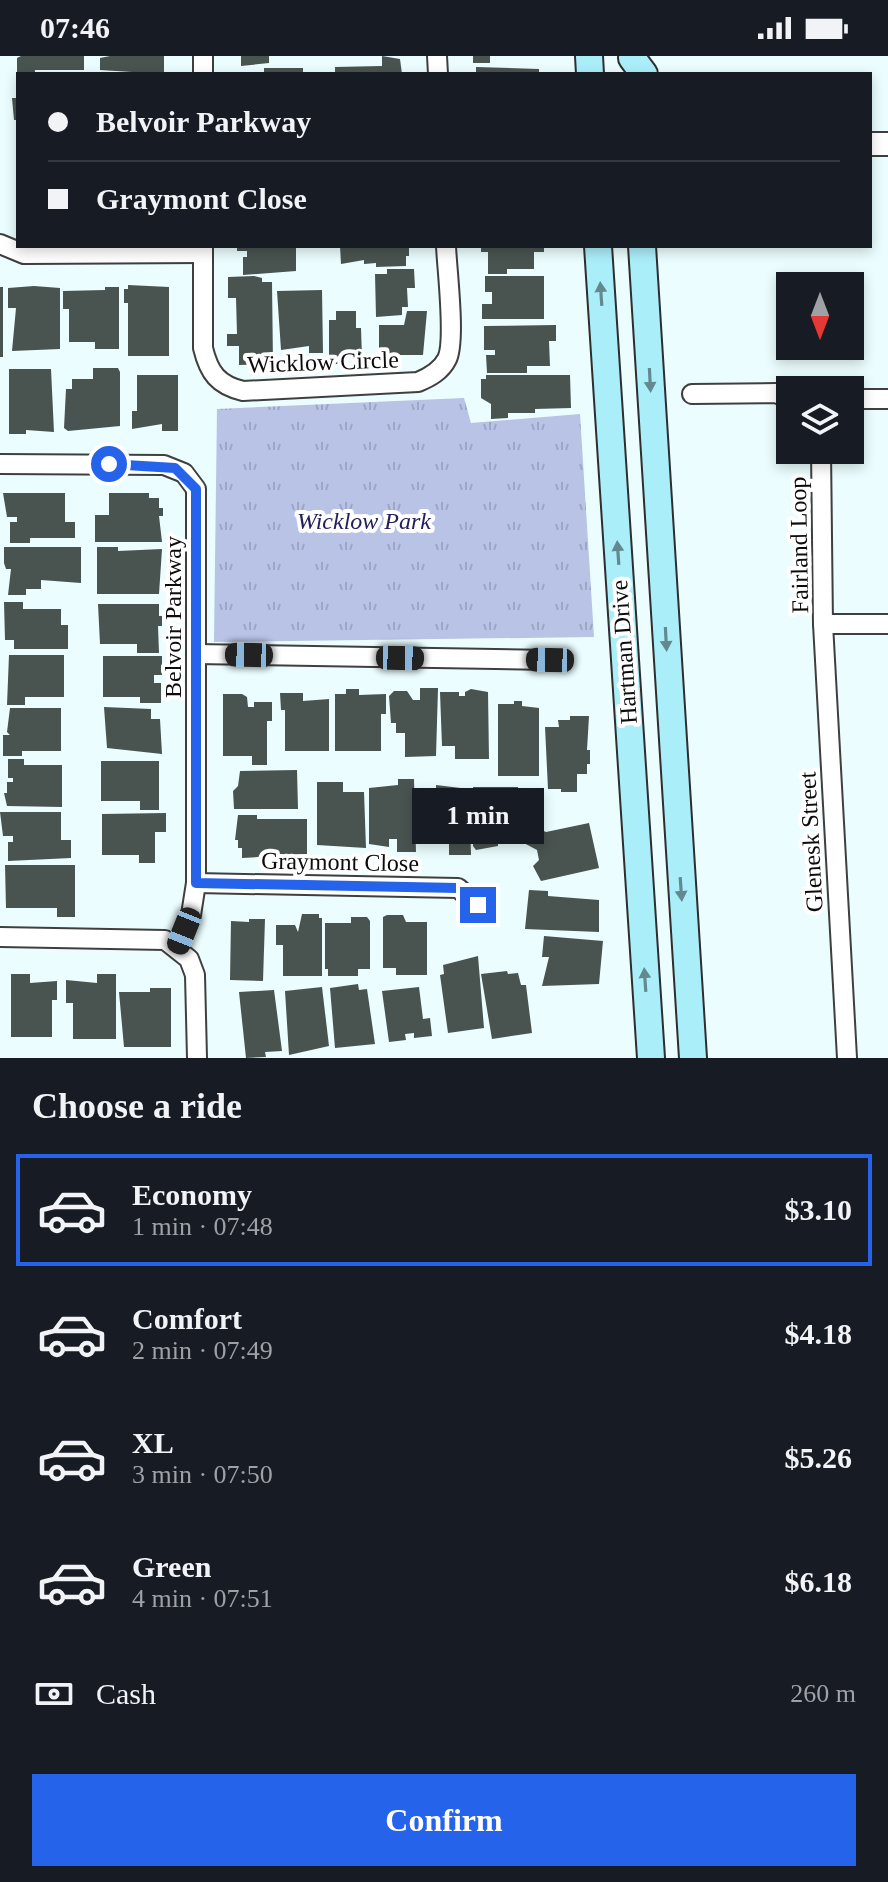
<!DOCTYPE html>
<meta charset="utf-8">
<style>
:root{--surface:#171b24;--page:#20242c;--text:#f1f3f6;--muted:#9ea1a6;--line:#363941;--accent:#2563eb}
body{margin:0;font-family:"Times New Roman",serif;background:var(--page);color:var(--text);height:100vh;display:flex;flex-direction:column;font-size:30px;white-space:nowrap}
*{box-sizing:border-box;margin:0}
p{font-size:26px;color:var(--muted)}
.icon{flex:none;width:44px;height:44px;fill:none;stroke:currentColor;stroke-width:2;stroke-linecap:round;stroke-linejoin:round}
.map{position:relative;height:1002px;overflow:hidden}
.side{display:flex;flex-direction:column;background:var(--surface);flex:1}
.side>*{flex:none}
.guide{position:absolute;left:16px;top:16px;width:856px;height:176px;border-radius:0px;box-shadow:0 4px 12px #0003;display:grid;align-content:center;height:176px;padding:0 32px;background:var(--surface)}
.needle{width:52px;rotate:180deg}
.buttons{position:absolute;left:776px;top:216px;display:grid;gap:16px}
.buttons a{display:grid;place-items:center;width:88px;height:88px;border-radius:0px;background:var(--surface);box-shadow:0 4px 12px #0003;font-size:40px}
.end{position:absolute;width:36px;height:36px;margin:-18px;border:10px solid #2563eb;background:#fff;box-shadow:0 0 0 4px #fff}
.from{border-radius:50%}
.bubble{position:absolute;height:56px;border-radius:0px;background:var(--surface);box-shadow:0 4px 12px #0003;font-size:26px;font-weight:700;line-height:56px;text-align:center}
.car{position:absolute;width:24px;height:48px;margin:-24px -12px;border-radius:10px;box-shadow:0 0 6px 2px #0007;background:linear-gradient(#222 24%,#8ab4d8 0 40%,#222 0 76%,#8ab4d8 0 86%,#222 0)}
.guide b{display:flex;align-items:center;gap:28px;height:76px;font-size:30px}
.guide b+b{border-top:2px solid var(--line)}
.guide i{width:20px;height:20px;background:var(--text)}
ul{padding:0;list-style:none}
li{display:flex;align-items:center;gap:24px;height:112px;margin:0 16px 12px;padding:0 16px;border:4px solid transparent;border-radius:0px}
li div{flex:1}
li b{display:block;font-size:30px}
li em{font-style:normal;font-weight:700}
li.selected{border-color:var(--accent)}
li>.icon{width:72px;height:72px;stroke-width:1.5}
h2{padding:0 32px;font-size:36px;line-height:96px}
.pay{display:flex;align-items:center;gap:20px;height:88px;padding:0 32px;font-size:30px}
.pay p{margin-inline-start:auto}
.primary-button{display:flex;gap:16px;margin-top:auto;padding:16px 32px}
.primary-button a{flex:1;height:92px;border-radius:0px;background:var(--accent);color:#fff;font-size:32px;font-weight:700;line-height:92px;text-align:center}
.status{display:flex;justify-content:space-between;align-items:center;height:56px;padding:0 40px;background:var(--surface);direction:ltr}
.status svg{height:22px;fill:currentColor}
.map>svg:first-child{display:block}
.grass{fill:url(#grass-tufts)}
.building{fill:#495350}
.lines{fill:none;stroke-linecap:round;stroke-linejoin:round}
.minor-casing{stroke:#3f3f3f;stroke-width:22}
.tertiary-casing{stroke:#3f3f3f;stroke-width:26}
.secondary-casing{stroke:#2e2e2e;stroke-width:30}
.minor{stroke:#fff;stroke-width:18}
.tertiary{stroke:#fff;stroke-width:22}
.secondary{stroke:#aaeefa;stroke-width:26}
.oneway{fill:#63888f}
.route{stroke:#2563eb;stroke-width:10}
.labels{text-anchor:middle;dominant-baseline:central;stroke-width:8;stroke-linejoin:round;paint-order:stroke}
.street-label{font-size:24px;fill:#0c0c0c;stroke:#fff}
.park-label{font-size:24px;font-style:italic;fill:#24205f;stroke:#fff}
</style>
<div class="status"><b>07:46</b><svg viewBox="0 0 49 12"><path d="M0 12V9h3v3zM5 12V6h3v6zM10 12V3h3v9zM15 12V0h3v12zM26 1h20v11H26zM47 4h2v5h-2z"/></svg></div>
<div class="map">
<svg width="888" height="1002" viewBox="0 0 888 1002">
<defs>
<pattern id="grass-tufts" width="24" height="20" patternUnits="userSpaceOnUse" patternTransform="scale(2)"><rect width="24" height="20" fill="#b8c3e6"/><path d="M3 7l-1-3M5 7V3M7 7l1-3M15 17l-1-3M17 17v-4M19 17l1-3" fill="none" stroke="#9da6c4"/></pattern>
</defs>
<rect width="100%" height="100%" fill="#ebfdfe"/>
<polygon class="grass" points="464,342 471,367 580,358 594,581 214,586 217,353"/>
<g class="building">
<polygon points="21,0 84,0 84,14 35,14 35,18 17,18 17,2"/>
<polygon points="110,0 164,0 164,18 100,14 100,2"/>
<polygon points="241,0 269,0 269,7 241,10"/>
<polygon points="382,0 400,3 402,18 335,18 335,11 382,10"/>
<rect x="473" y="0" width="17" height="7"/>
<polygon points="476,11 539,13 539,18 476,18"/>
<rect x="264" y="12" width="39" height="6"/>
<polygon points="12,42 18,42 18,64 14,64"/>
<polygon points="237,190 296,190 296,215 243,219 243,201 247,201 247,195 237,195"/>
<polygon points="340,190 409,190 409,200 406,200 406,210 376,211 376,207 364,208 364,204 341,208"/>
<polygon points="481,190 544,190 544,196 534,196 534,213 507,213 507,218 488,218 488,196 481,196"/>
<polygon points="387,213 414,213 415,232 407,232 408,251 402,251 402,259 376,261 375,218 387,218"/>
<polygon points="254,220 262,222 262,226 272,226 273,308 239,309 239,290 227,290 227,278 237,278 236,242 228,242 228,221"/>
<polygon points="485,220 544,220 544,263 482,263 482,248 492,248 492,236 485,236"/>
<polygon points="128,229 169,231 169,300 128,300 128,247 124,247 124,233 128,233"/>
<polygon points="34,230 60,232 60,293 12,295 16,252 8,252 8,232"/>
<rect x="0" y="231" width="3" height="70"/>
<polygon points="105,231 119,231 119,293 95,293 95,286 69,286 69,253 63,253 63,235 105,234"/>
<polygon points="322,234 323,297 309,297 309,290 281,294 277,235"/>
<polygon points="336,255 356,255 356,272 361,272 362,302 346,302 346,308 329,308 329,264 336,264"/>
<polygon points="407,255 427,255 423,299 379,299 379,269 404,269"/>
<polygon points="556,269 556,285 549,285 550,310 527,310 527,317 487,317 486,299 495,299 495,294 484,294 484,270"/>
<polygon points="93,312 118,312 120,316 120,370 68,375 64,372 66,333 72,333 72,323 93,323"/>
<polygon points="9,313 51,313 54,376 26,374 26,378 9,378"/>
<polygon points="137,319 178,319 178,375 162,375 162,368 132,373 132,355 137,355"/>
<polygon points="486,319 570,319 571,352 535,353 535,357 508,357 508,362 491,363 491,348 481,342 481,323 486,323"/>
<polygon points="3,437 65,437 65,466 75,466 75,482 30,482 30,487 10,487 10,466 17,466 17,461 7,461"/>
<polygon points="109,437 149,437 149,442 159,442 159,452 163,452 163,460 159,460 162,486 95,486 95,459 109,459"/>
<polygon points="4,491 81,491 81,527 41,524 41,533 26,533 26,539 8,539 11,513 6,513 4,507"/>
<polygon points="97,491 118,491 118,495 162,493 159,538 97,538"/>
<polygon points="4,546 23,546 23,553 61,553 61,569 68,569 68,593 14,593 14,584 5,584"/>
<polygon points="98,548 159,548 159,560 162,560 162,570 158,570 159,597 137,597 137,588 100,588"/>
<polygon points="9,599 64,599 64,641 25,641 25,649 7,649"/>
<polygon points="103,600 162,600 162,619 154,619 154,627 161,627 161,647 140,647 140,641 103,641"/>
<polygon points="420,632 438,632 436,700 405,701 405,677 396,677 396,667 391,667 389,640 394,635 407,635 413,644 420,644"/>
<polygon points="346,633 359,633 359,639 386,638 386,658 381,658 381,695 335,695 335,638 346,638"/>
<polygon points="471,633 488,636 489,703 455,703 455,690 442,690 440,636 459,636 459,640 465,640 465,636"/>
<polygon points="280,637 303,637 303,645 329,643 329,695 285,695 285,654 281,654"/>
<polygon points="223,638 242,638 247,641 248,651 254,651 254,646 272,646 272,665 267,665 267,709 252,709 252,700 223,700"/>
<polygon points="514,645 522,645 522,650 539,652 539,720 498,720 498,648 514,648"/>
<polygon points="104,651 151,653 151,663 160,663 162,698 107,692"/>
<polygon points="10,652 61,652 61,695 22,695 22,700 3,700 3,679 10,679 7,676"/>
<polygon points="570,660 589,660 587,694 590,694 590,708 587,708 587,718 577,718 577,736 561,736 561,733 548,733 545,671 559,671 558,664 570,664"/>
<polygon points="8,703 24,703 24,709 62,709 62,751 7,750 4,737 7,737 7,726 13,726 13,722 8,722"/>
<polygon points="101,705 159,705 159,754 140,754 140,745 101,745"/>
<polygon points="297,714 298,753 234,753 233,735 238,730 240,715"/>
<polygon points="398,723 414,723 416,796 397,796 397,783 389,783 389,791 369,788 369,732 398,729"/>
<polygon points="317,726 343,726 343,736 364,736 366,792 317,789"/>
<polygon points="436,729 469,733 471,799 449,799 449,782 425,782 422,734 436,733"/>
<polygon points="473,731 518,731 518,764 522,764 522,782 498,779 498,790 476,794 473,790"/>
<polygon points="0,756 61,756 61,784 71,784 71,802 8,805 8,786 13,786 13,780 3,780"/>
<polygon points="166,757 166,776 155,776 155,807 139,807 139,799 102,799 102,758"/>
<polygon points="238,759 257,759 257,763 307,763 307,798 242,802 242,792 238,792 238,784 235,784"/>
<polygon points="589,767 599,812 541,825 533,810 539,804 537,794 522,786 531,769 546,776"/>
<polygon points="5,809 75,809 75,861 57,861 57,852 6,852"/>
<polygon points="529,834 548,835 548,840 599,844 599,876 525,873"/>
<polygon points="302,858 319,858 319,862 322,862 322,920 283,920 283,889 276,889 276,869 295,869 298,876"/>
<polygon points="387,859 403,859 406,866 427,866 427,919 396,919 396,912 383,912 383,861"/>
<polygon points="351,861 367,861 370,865 370,913 358,913 358,920 328,920 328,913 325,913 325,867 351,867"/>
<polygon points="249,863 265,863 263,925 230,924 231,865 249,866"/>
<polygon points="544,880 603,885 599,928 542,930 549,901 542,901"/>
<polygon points="478,900 484,972 448,977 440,919 444,918 443,909"/>
<polygon points="507,915 508,918 518,917 521,929 526,929 532,977 492,983 481,918"/>
<polygon points="11,918 30,918 30,927 57,925 57,944 52,944 52,981 11,981"/>
<polygon points="97,918 116,918 116,983 73,983 73,947 66,947 66,924 97,927"/>
<polygon points="358,928 359,934 367,933 375,988 335,992 330,932"/>
<polygon points="322,931 329,990 289,999 285,935"/>
<polygon points="419,931 423,963 430,962 432,980 414,982 414,977 405,978 406,984 389,986 382,935"/>
<polygon points="150,932 171,932 171,991 124,991 119,936 150,936"/>
<polygon points="274,934 282,995 265,996 266,1001 246,1002 239,936"/>
</g>
<g class="lines">
<defs>
<g id="minor">
<polyline points="203,0 203,18"/>
<polyline points="437,0 438,18"/>
<polyline points="0,188 24,198 203,197"/>
<path d="M203,190V292C209,317 218,329 243,335L418,326C430,321 441,315 447,303C456,285 447,214 446,190"/>
<polyline points="692,338 777,337 790,345"/>
<polyline points="850,343 888,343"/>
<polyline points="821,394 823,568 888,568"/>
<polyline points="0,408 164,409 184,417 196,433 196,827 191,859 177,892"/>
<polyline points="823,568 847,1002"/>
<polyline points="196,598 550,604"/>
<polyline points="196,827 458,832 478,849"/>
<polyline points="0,881 165,884 189,903 195,919 197,1002"/>
</g>
<polyline id="tertiary" points="870,88 888,88"/>
<g id="secondary">
<polyline points="589,0 590,18"/>
<polyline points="632,2 644,18"/>
<polyline points="598,190 651,1002"/>
<polyline points="642,190 693,1002"/>
</g>
</defs>
<use href="#minor" class="minor-casing"/>
<use href="#tertiary" class="tertiary-casing"/>
<use href="#secondary" class="secondary-casing"/>
<use href="#minor" class="minor"/>
<use href="#tertiary" class="tertiary"/>
<use href="#secondary" class="secondary"/>
</g>
<defs><path id="oneway-solid" d="M-6-.8H1V-3.2L6.5 0L1 3.2V.8H-6Z" transform="scale(2)"/></defs>
<g class="oneway">
<use href="#oneway-solid" transform="translate(601 238) rotate(-94)"/>
<use href="#oneway-solid" transform="translate(650 324) rotate(87)"/>
<use href="#oneway-solid" transform="translate(618 497) rotate(-94)"/>
<use href="#oneway-solid" transform="translate(666 583) rotate(87)"/>
<use href="#oneway-solid" transform="translate(681 833) rotate(86)"/>
<use href="#oneway-solid" transform="translate(645 924) rotate(-94)"/>
</g>
<g class="lines">
<polyline class="route" points="109,408 175,412 196,433 196,827 458,832 478,849"/>
</g>
<g class="labels">
<g class="street-label">
<text transform="translate(323 306) rotate(-2)">Wicklow Circle</text>
<text transform="translate(799 489) rotate(-91)">Fairland Loop</text>
<text transform="translate(173 561) rotate(-90)">Belvoir Parkway</text>
<text transform="translate(624 596) rotate(-94)">Hartman Drive</text>
<text transform="translate(811 786) rotate(-93)">Glenesk Street</text>
<text transform="translate(340 806) rotate(1)">Graymont Close</text>
</g>
<g class="park-label">
<text x="364" y="465">Wicklow Park</text>
</g>
</g>
</svg>
<div class="buttons">
<a><svg class="needle" viewBox="-14 -14 28 28"><path d="M0-13l5 13h-10z" fill="#e53935"/><path d="M0 13l5-13h-10z" fill="#9ea1a6"/></svg></a>
<a><svg class="icon" aria-label="layers" viewBox="0 0 24 24"><path d="M12 4l9 5-9 5-9-5zM3 14l9 5 9-5"/></svg></a>
</div>
<i class="end from" style="left:109px;top:408px"></i>
<i class="end" style="left:478px;top:849px"></i>
<div class="bubble" style="left:412px;top:732px;width:132px">1 min</div>
<i class="car" style="left:249px;top:599px;rotate:271deg"></i>
<i class="car" style="left:400px;top:602px;rotate:91deg"></i>
<i class="car" style="left:550px;top:604px;rotate:271deg"></i>
<i class="car" style="left:184px;top:875px;rotate:202deg"></i>
<div class="guide">
<b><i class="from"></i>Belvoir Parkway</b>
<b><i></i>Graymont Close</b>
</div>
</div>
<section class="side">
<h2>Choose a ride</h2>
<ul>
<li class="selected"><svg class="icon" aria-label="car" viewBox="0 0 24 24"><path d="M5 17H2v-5l4-1 3-4h7l3 4 3 1v5h-3M9 17h6M6 11h13"/><circle cx="7" cy="17" r="2"/><circle cx="17" cy="17" r="2"/></svg><div><b>Economy</b><p>1 min · 07:48</p></div><em>$3.10</em></li>
<li><svg class="icon" aria-label="car" viewBox="0 0 24 24"><path d="M5 17H2v-5l4-1 3-4h7l3 4 3 1v5h-3M9 17h6M6 11h13"/><circle cx="7" cy="17" r="2"/><circle cx="17" cy="17" r="2"/></svg><div><b>Comfort</b><p>2 min · 07:49</p></div><em>$4.18</em></li>
<li><svg class="icon" aria-label="car" viewBox="0 0 24 24"><path d="M5 17H2v-5l4-1 3-4h7l3 4 3 1v5h-3M9 17h6M6 11h13"/><circle cx="7" cy="17" r="2"/><circle cx="17" cy="17" r="2"/></svg><div><b>XL</b><p>3 min · 07:50</p></div><em>$5.26</em></li>
<li><svg class="icon" aria-label="car" viewBox="0 0 24 24"><path d="M5 17H2v-5l4-1 3-4h7l3 4 3 1v5h-3M9 17h6M6 11h13"/><circle cx="7" cy="17" r="2"/><circle cx="17" cy="17" r="2"/></svg><div><b>Green</b><p>4 min · 07:51</p></div><em>$6.18</em></li>
</ul>
<div class="pay"><svg class="icon" aria-label="cash" viewBox="0 0 24 24"><path d="M3 7h18v10H3z"/><circle cx="12" cy="12" r="2"/></svg>Cash<p>260 m</p></div>
<div class="primary-button"><a>Confirm</a></div>
</section>
